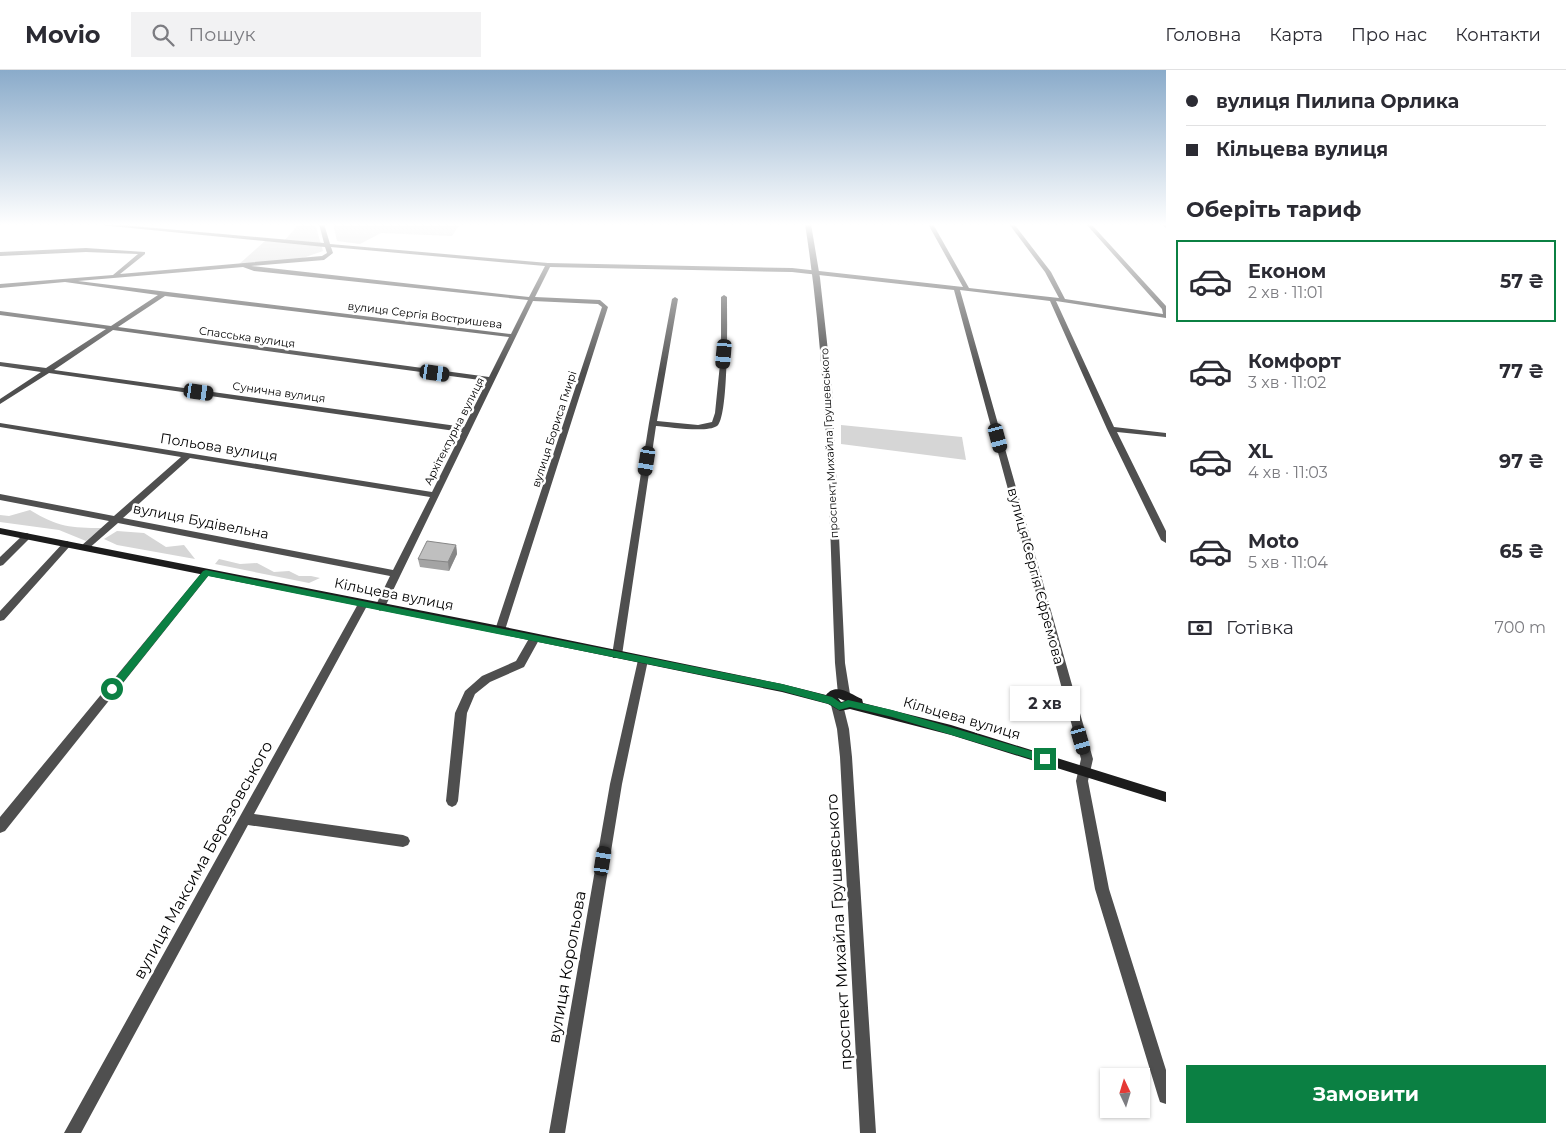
<!DOCTYPE html>
<html lang="uk">
<meta charset="utf-8">
<style>
:root{--surface:#fff;--page:#f2f2f3;--text:#2b2b33;--muted:#7c7c81;--line:#e1e1e2;--accent:#0b8043}
body{margin:0;font-family:Montserrat,sans-serif;background:var(--page);color:var(--text);height:100vh;display:flex;flex-direction:column;font-size:19px;white-space:nowrap}
*{box-sizing:border-box;margin:0}
p{font-size:16px;color:var(--muted)}
.icon{flex:none;width:28px;height:28px;fill:none;stroke:currentColor;stroke-width:2;stroke-linecap:round;stroke-linejoin:round}
.map{position:relative;flex:1;overflow:hidden}
.side{display:flex;flex-direction:column;background:var(--surface);width:400px}
.side>*{flex:none}
.top-card{display:grid;align-content:center;height:110px;padding:0 20px;background:var(--surface)}
.needle{width:32px;rotate:356deg}
.controls{position:absolute;left:1100px;top:998px;display:grid;gap:10px}
.controls a{display:grid;place-items:center;width:50px;height:50px;border-radius:0px;background:var(--surface);box-shadow:0 1px 4px #0004;font-size:25px}
.end{position:absolute;width:22px;height:22px;margin:-11px;border:6px solid #0b8043;background:#fff;box-shadow:0 0 0 2px #fff}
.from{border-radius:50%}
.bubble{position:absolute;height:35px;border-radius:0px;background:var(--surface);box-shadow:0 1px 4px #0004;font-size:16px;font-weight:700;line-height:35px;text-align:center}
.car{position:absolute;width:15px;height:30px;margin:-15px -8px;border-radius:6px;box-shadow:0 0 4px 1px #0007;background:linear-gradient(#222 24%,#8ab4d8 0 40%,#222 0 76%,#8ab4d8 0 86%,#222 0)}
.top-card b{display:flex;align-items:center;gap:18px;height:48px;font-size:19px}
.top-card b+b{border-top:1px solid var(--line)}
.top-card i{width:12px;height:12px;background:var(--text)}
ul{padding:0;list-style:none}
li{display:flex;align-items:center;gap:15px;height:82px;margin:0 10px 8px;padding:0 10px;border:2px solid transparent;border-radius:0px}
li div{flex:1}
li b{display:block;font-size:19px}
li em{font-style:normal;font-weight:700}
li.selected{border-color:var(--accent)}
li>.icon{width:45px;height:45px;stroke-width:1.5}
h2{padding:0 20px;font-size:22px;line-height:60px}
.pay{display:flex;align-items:center;gap:12px;height:55px;padding:0 20px;font-size:19px}
.pay p{margin-inline-start:auto}
.action{display:flex;gap:10px;margin-top:auto;padding:10px 20px}
.action a{flex:1;height:58px;border-radius:0px;background:var(--accent);color:#fff;font-size:20px;font-weight:700;line-height:58px;text-align:center}
header{display:flex;align-items:center;gap:30px;box-sizing:border-box;height:70px;padding:0 25px;background:var(--surface);border-bottom:1px solid var(--line)}
header strong{font-size:24px}
nav{display:flex;gap:28px;margin-inline-start:auto;font-size:18px}
.search{width:350px;height:45px;background:var(--page);display:flex;align-items:center;gap:12px;box-sizing:border-box;padding:0 18px;border-radius:0px;color:var(--muted);font-size:19px}
main{display:flex;flex:1;min-height:0}
.map>svg:first-child{display:block}
.green{fill:#d6d6d6}
.lines{fill:none;stroke-linecap:round;stroke-linejoin:round}
.minor{fill:#4f4f4f;fill-rule:evenodd}
.tertiary{fill:#4f4f4f;fill-rule:evenodd}
.secondary{fill:#1c1c1c;fill-rule:evenodd}
.wall{fill:#a4a4a4}
.shaded-wall{fill:#868686}
.building{fill:#bfbfbf;stroke:#868686}
.route{fill:#0b8043}
.labels{text-anchor:middle;dominant-baseline:central;stroke-width:5;stroke-linejoin:round;paint-order:stroke}
.far-street-label{font-size:11px;fill:#000;stroke:#fff}
.street-label{font-size:14px;fill:#000;stroke:#fff}
.near-street-label{font-size:16px;fill:#000;stroke:#fff}
</style>
<header>
<strong>Movio</strong>
<div class="search"><svg class="icon" aria-label="search" viewBox="0 0 24 24"><circle cx="10" cy="10" r="6"/><path d="M15 15l6 6"/></svg>Пошук</div>
<nav><a>Головна</a><a>Карта</a><a>Про нас</a><a>Контакти</a></nav>
</header>
<main>
<div class="map">
<svg width="1166" height="1063" viewBox="0 0 1166 1063">
<rect width="100%" height="100%" fill="#fff"/>
<g class="green">
<polygon points="299,154 315,154 323,181 300,189 238,195 265,171 283,172"/>
<polygon points="333,154 460,154 452,166 381,163 360,174 337,171"/>
<polygon points="841,355 962,367 966,390 841,374"/>
<path d="M30,440C58,457 71,458 102,458L86,471L59,460L0,452V445L9,446Z"/>
<polygon points="117,461 144,463 166,477 184,475 195,489 117,475 104,469"/>
<polygon points="219,489 240,494 257,493 274,502 289,501 299,506 311,506 320,508 309,513 215,494"/>
</g>
<g class="lines">
<g class="minor">
<path d="M90,154H110L324,173L319,154H324L330,174L548,193L792,198L963,217L928,154H933L969,218L1059,228L1045,202L1009,154H1014L1051,202L1065,229L1163,244L1162,239L1086,154H1091L1166,236V248L1056,231L1114,357L1166,363V367L1117,362L1166,461V473L1161,470L1107,359L1050,231L960,220L1093,689L1088,711L1109,819L1166,1000V1034L1160,1032L1158,1026L1095,819L1076,711L1081,689L954,220L792,202L550,197L535,227L600,230L608,237L505,560L504,563H496L495,560L602,237L598,234L533,231L385,537L380,541L375,537L390,506L118,453L87,480H81L79,478L81,476L109,451L0,430V424L114,446L181,387L0,357V353L432,422L462,362L49,303L0,334V329L41,302L0,296V292L46,298L106,259L0,245V241L111,256L158,225L65,212L0,218V214L113,205L138,184L86,182L0,186V182L86,178L145,182V184L120,204L322,186L327,183L325,177ZM331,177L545,196L529,227L251,196L324,190L333,183ZM243,197L254,201L528,230L511,264L78,211ZM165,226L509,267L489,307L118,257ZM113,260L487,311L464,357L54,300ZM190,388L430,427L393,500L123,448Z"/>
<polygon points="1162,154 1166,154 1166,158"/>
<path d="M724,225L727,227C727,245 729,348 717,356C707,363 669,357 656,356L622,585L621,588H613L612,585L649,353L672,229L675,227L678,229L657,351L698,355L712,352L715,343L721,284V227Z"/>
<polygon points="27,463 32,466 3,495 0,496 0,487 24,464"/>
<polygon points="67,471 72,474 70,476 4,550 0,551 0,541 64,472"/>
<polygon points="206,500 209,501 211,503 209,505 5,761 0,763 0,747 203,501"/>
<polygon points="363,531 368,534 254,744 403,765 408,767 410,771 408,775 403,777 248,755 81,1063 64,1063 358,534"/>
<polygon points="535,564 539,565 540,568 524,597 490,612 475,624 467,643 458,731 456,735 452,737 448,735 446,731 455,643 465,621 482,606 516,591 531,565"/>
<polygon points="643,586 647,587 648,590 622,714 565,1063 549,1063 610,714 638,590 639,587"/>
</g>
<g class="tertiary">
<path d="M805,154H811L820,208L832,318L845,593L850,624L848,627L844,628L840,627L838,624L835,593C829,445 828,301 805,154Z"/>
<polygon points="837,631 841,632 843,635 849,659 852,687 876,1063 860,1063 840,687 837,659 831,635 833,632"/>
</g>
<path class="secondary" d="M0,458L500,556L782,614L826,625C836,612 851,624 862,629L863,633L951,655L1166,722V732L951,665L850,639L840,641L828,634L782,622L500,564L0,464ZM838,628L845,631L841,632Z"/>
</g>
<polygon class="wall" points="456,475 457,484 449,501 420,497 418,489"/>
<polygon class="shaded-wall" points="456,475 457,484 449,501 448,492"/>
<polygon class="building" points="427,471 456,475 448,492 418,489"/>
<linearGradient id="sky" x2="0" y2="1"><stop stop-color="#8aabca"/><stop offset="0.51" stop-color="#fff"/><stop offset="1" stop-color="#fff" stop-opacity="0"/></linearGradient>
<rect width="1166" height="303" fill="url(#sky)"/>
<polygon class="route" points="206,500 782,614 832,627 841,633 848,630 892,640 1045,685 1050,689 1045,693 892,647 850,637 839,640 829,634 782,621 208,506 116,621 109,621 109,616 203,501"/>
<g class="labels">
<g class="far-street-label">
<text transform="translate(425 245) rotate(7)">вулиця Сергія Востришева</text>
<text transform="translate(247 267) rotate(8)">Спасська вулиця</text>
<text transform="translate(279 322) rotate(8)">Сунична вулиця</text>
<text transform="translate(554 359) rotate(-72)">вулиця Бориса Гмирі</text>
<text transform="translate(454 361) rotate(-63)">Архітектурна вулиця</text>
<text transform="translate(829 373) rotate(-93)">проспект Михайла Грушевського</text>
</g>
<g class="street-label">
<text transform="translate(219 377) rotate(9)">Польова вулиця</text>
<text transform="translate(201 451) rotate(11)">вулиця Будівельна</text>
<text transform="translate(1036 506) rotate(75)">вулиця Сергія Єфремова</text>
<text transform="translate(394 524) rotate(11)">Кільцева вулиця</text>
<text transform="translate(962 648) rotate(16)">Кільцева вулиця</text>
</g>
<g class="near-street-label">
<text transform="translate(203 790) rotate(-61)">вулиця Максима Березовського</text>
<text transform="translate(839 862) rotate(-93)">проспект Михайла Грушевського</text>
<text transform="translate(567 897) rotate(-80)">вулиця Корольова</text>
</g>
</g>
</svg>
<div class="controls">
<a><svg class="needle" viewBox="-14 -14 28 28"><path d="M0-13l5 13h-10z" fill="#e53935"/><path d="M0 13l5-13h-10z" fill="#7c7c81"/></svg></a>
</div>
<i class="end from" style="left:112px;top:619px"></i>
<i class="end" style="left:1045px;top:689px"></i>
<div class="bubble" style="left:1010px;top:616px;width:70px">2 хв</div>
<i class="car" style="left:724px;top:284px;rotate:185deg"></i>
<i class="car" style="left:435px;top:303px;rotate:98deg"></i>
<i class="car" style="left:199px;top:322px;rotate:98deg"></i>
<i class="car" style="left:998px;top:368px;rotate:165deg"></i>
<i class="car" style="left:647px;top:391px;rotate:189deg"></i>
<i class="car" style="left:1081px;top:670px;rotate:164deg"></i>
<i class="car" style="left:603px;top:791px;rotate:9deg"></i>
</div>
<section class="side">
<div class="top-card">
<b><i class="from"></i>вулиця Пилипа Орлика</b>
<b><i></i>Кільцева вулиця</b>
</div>
<h2>Оберіть тариф</h2>
<ul>
<li class="selected"><svg class="icon" aria-label="car" viewBox="0 0 24 24"><path d="M5 17H2v-5l4-1 3-4h7l3 4 3 1v5h-3M9 17h6M6 11h13"/><circle cx="7" cy="17" r="2"/><circle cx="17" cy="17" r="2"/></svg><div><b>Економ</b><p>2 хв · 11:01</p></div><em>57 ₴</em></li>
<li><svg class="icon" aria-label="car" viewBox="0 0 24 24"><path d="M5 17H2v-5l4-1 3-4h7l3 4 3 1v5h-3M9 17h6M6 11h13"/><circle cx="7" cy="17" r="2"/><circle cx="17" cy="17" r="2"/></svg><div><b>Комфорт</b><p>3 хв · 11:02</p></div><em>77 ₴</em></li>
<li><svg class="icon" aria-label="car" viewBox="0 0 24 24"><path d="M5 17H2v-5l4-1 3-4h7l3 4 3 1v5h-3M9 17h6M6 11h13"/><circle cx="7" cy="17" r="2"/><circle cx="17" cy="17" r="2"/></svg><div><b>XL</b><p>4 хв · 11:03</p></div><em>97 ₴</em></li>
<li><svg class="icon" aria-label="car" viewBox="0 0 24 24"><path d="M5 17H2v-5l4-1 3-4h7l3 4 3 1v5h-3M9 17h6M6 11h13"/><circle cx="7" cy="17" r="2"/><circle cx="17" cy="17" r="2"/></svg><div><b>Moto</b><p>5 хв · 11:04</p></div><em>65 ₴</em></li>
</ul>
<div class="pay"><svg class="icon" aria-label="cash" viewBox="0 0 24 24"><path d="M3 7h18v10H3z"/><circle cx="12" cy="12" r="2"/></svg>Готівка<p>700 m</p></div>
<div class="action"><a>Замовити</a></div>
</section>
</main>
